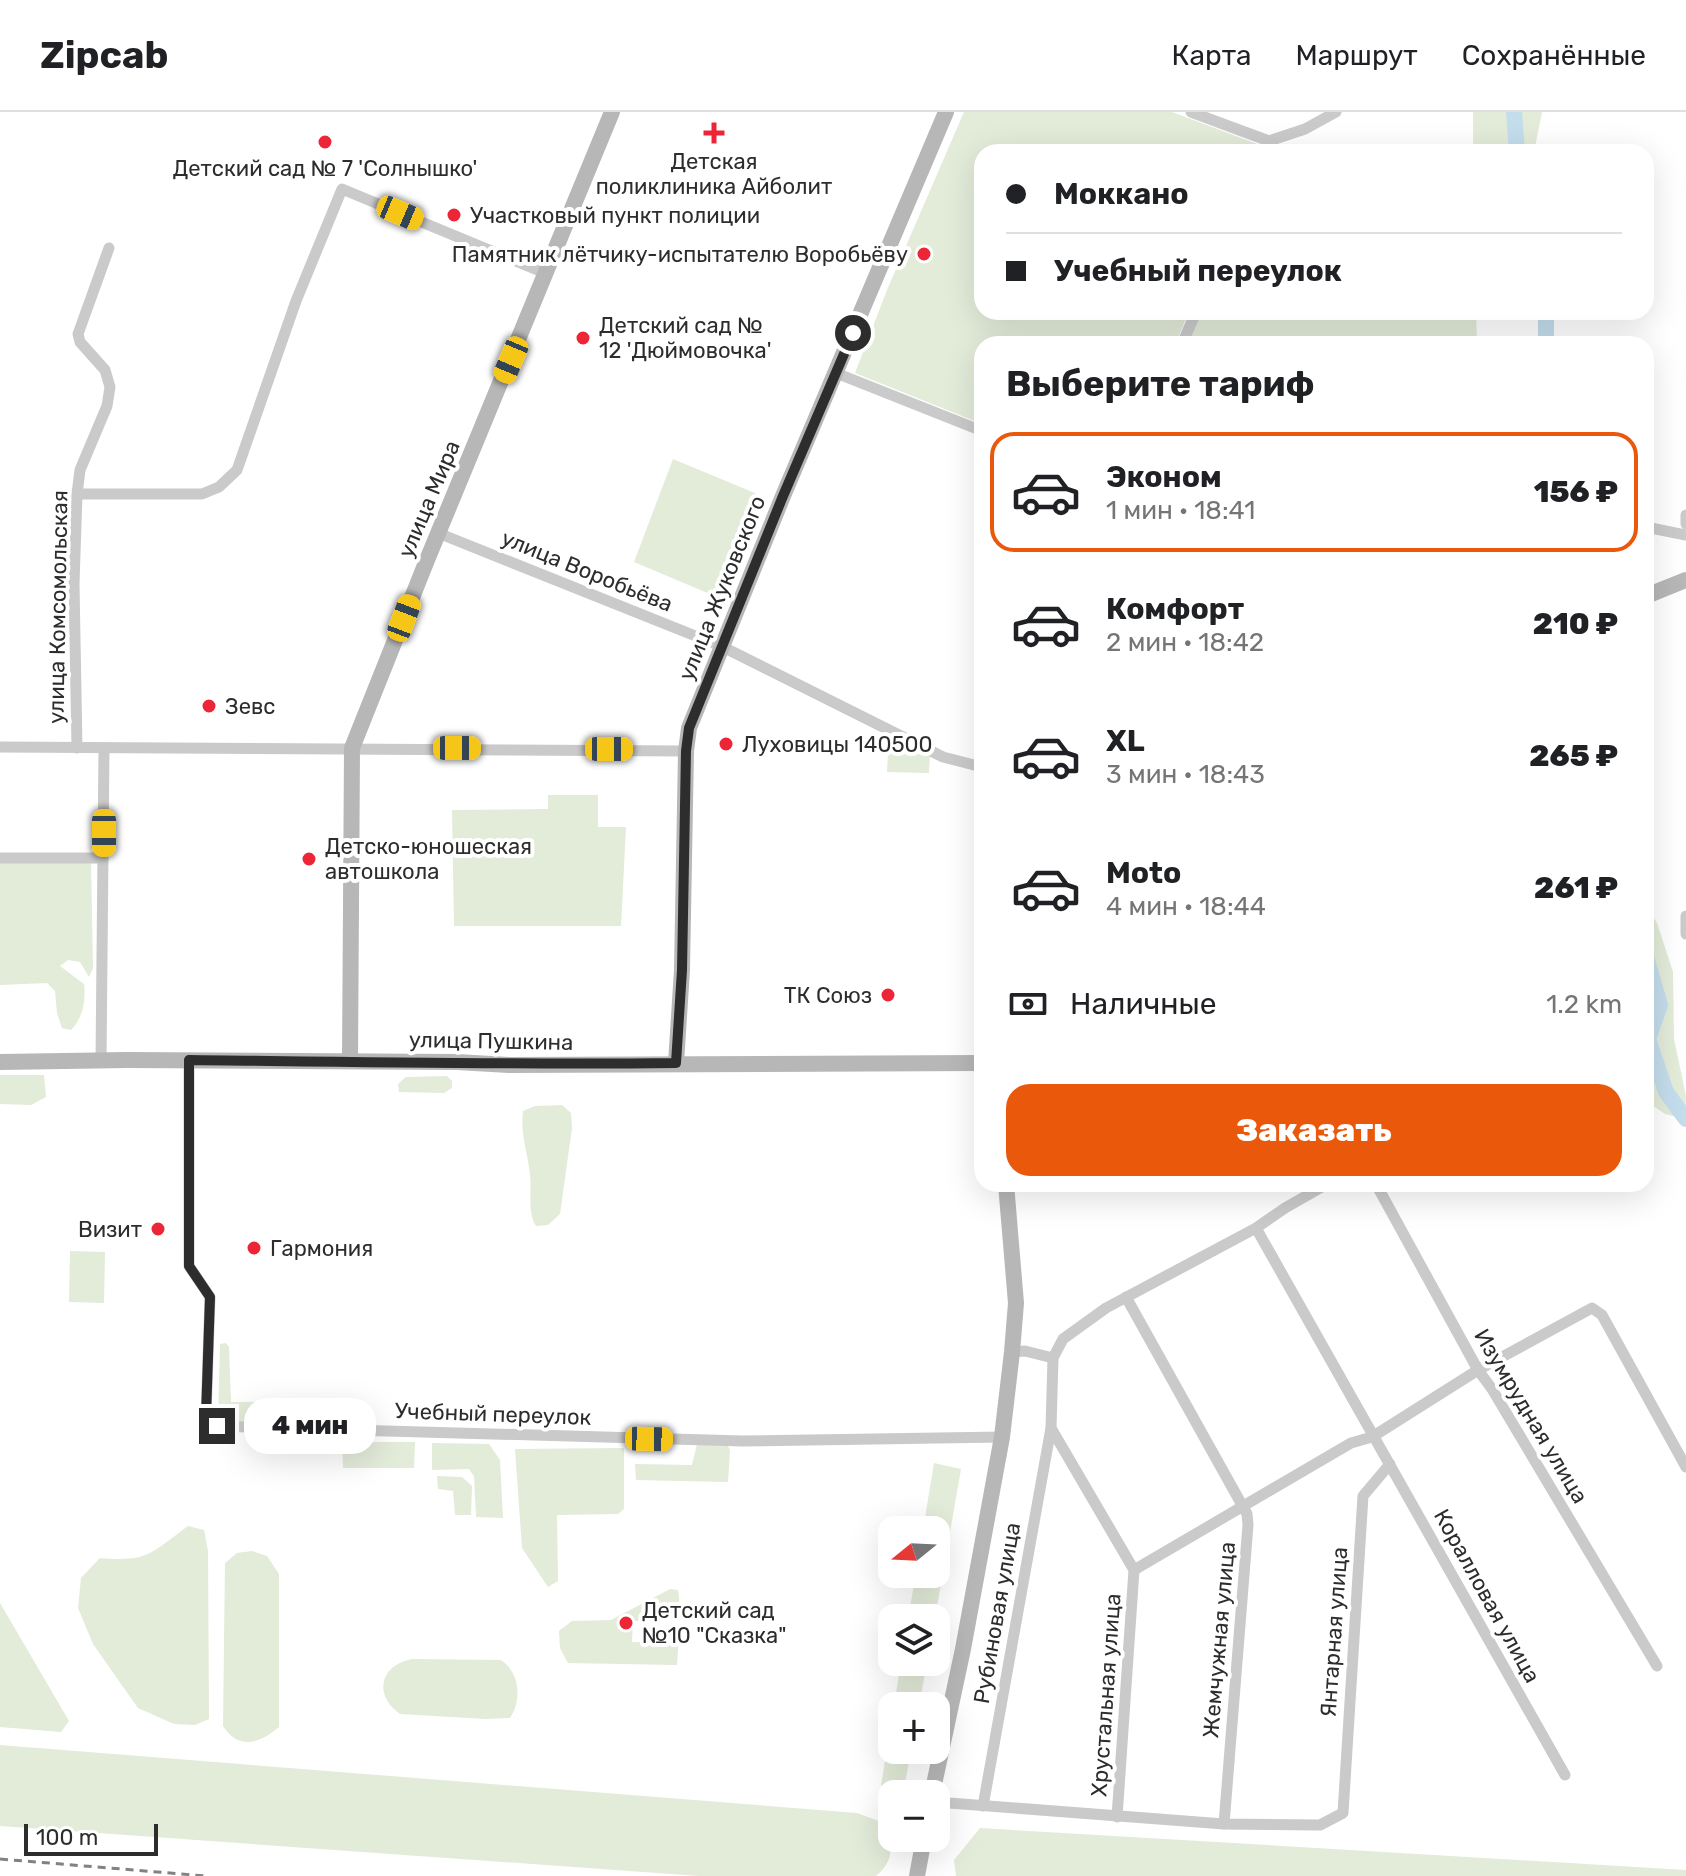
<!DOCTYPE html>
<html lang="ru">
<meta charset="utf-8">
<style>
:root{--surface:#fff;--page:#f6f6f6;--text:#202124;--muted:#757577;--line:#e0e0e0;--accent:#ea580c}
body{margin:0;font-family:Rubik,sans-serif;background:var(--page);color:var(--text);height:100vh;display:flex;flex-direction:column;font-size:30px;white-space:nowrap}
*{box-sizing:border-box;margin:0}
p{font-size:26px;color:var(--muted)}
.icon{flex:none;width:44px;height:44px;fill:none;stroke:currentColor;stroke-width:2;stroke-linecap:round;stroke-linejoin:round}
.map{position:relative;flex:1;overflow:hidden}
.drawer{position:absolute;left:974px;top:224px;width:680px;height:856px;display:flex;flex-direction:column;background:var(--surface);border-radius:24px;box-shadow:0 8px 32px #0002}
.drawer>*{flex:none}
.banner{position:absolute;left:974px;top:32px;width:680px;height:176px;border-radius:24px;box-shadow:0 8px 32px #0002;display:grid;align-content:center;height:176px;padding:0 32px;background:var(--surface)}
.needle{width:52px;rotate:252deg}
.buttons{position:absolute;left:878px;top:1404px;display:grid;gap:16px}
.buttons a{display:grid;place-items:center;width:72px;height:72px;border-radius:16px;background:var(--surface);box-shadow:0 8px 32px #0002;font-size:40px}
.scale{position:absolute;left:24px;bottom:20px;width:134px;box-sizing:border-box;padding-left:8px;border:4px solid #2d2d2d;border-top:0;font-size:22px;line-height:28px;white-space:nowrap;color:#2d2d2d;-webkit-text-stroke:6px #fff;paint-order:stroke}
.end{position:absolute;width:36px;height:36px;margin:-18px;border:10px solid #2d2d2d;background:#fff;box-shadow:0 0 0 4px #fff}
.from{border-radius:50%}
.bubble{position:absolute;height:56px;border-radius:24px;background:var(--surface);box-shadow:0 8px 32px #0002;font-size:26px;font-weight:800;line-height:56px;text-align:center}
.car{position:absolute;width:24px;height:48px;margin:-24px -12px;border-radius:10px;box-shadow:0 0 6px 2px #0007;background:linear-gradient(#f5c518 24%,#345 0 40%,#f5c518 0 76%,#345 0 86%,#f5c518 0)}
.banner b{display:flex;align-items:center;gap:28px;height:76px;font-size:30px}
.banner b+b{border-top:2px solid var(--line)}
.banner i{width:20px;height:20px;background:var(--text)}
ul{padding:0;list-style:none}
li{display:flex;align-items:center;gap:24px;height:120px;margin:0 16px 12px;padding:0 16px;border:4px solid transparent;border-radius:24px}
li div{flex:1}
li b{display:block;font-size:30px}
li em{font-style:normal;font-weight:800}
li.selected{border-color:var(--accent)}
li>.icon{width:72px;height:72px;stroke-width:1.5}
h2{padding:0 32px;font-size:36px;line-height:96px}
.pay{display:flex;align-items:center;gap:20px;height:88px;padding:0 32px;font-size:30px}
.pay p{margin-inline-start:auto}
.primary-button{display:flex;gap:16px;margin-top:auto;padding:16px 32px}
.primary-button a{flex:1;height:92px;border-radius:24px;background:var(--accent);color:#fff;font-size:32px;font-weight:800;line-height:92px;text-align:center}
header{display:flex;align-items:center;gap:48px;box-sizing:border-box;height:112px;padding:0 40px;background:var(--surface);border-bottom:2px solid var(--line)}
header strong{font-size:38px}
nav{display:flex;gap:44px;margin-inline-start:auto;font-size:28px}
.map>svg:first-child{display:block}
.green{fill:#e3ebd9}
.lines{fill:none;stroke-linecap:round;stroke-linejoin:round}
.river{stroke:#c4ddec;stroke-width:16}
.street{stroke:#cacaca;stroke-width:11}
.secondary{stroke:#b7b7b7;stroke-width:16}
.rail{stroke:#828282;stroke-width:3;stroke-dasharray:8 6;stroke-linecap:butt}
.route{stroke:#2d2d2d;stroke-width:10}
.poi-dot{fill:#ec2636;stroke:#fff;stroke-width:3}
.labels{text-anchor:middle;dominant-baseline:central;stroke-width:8;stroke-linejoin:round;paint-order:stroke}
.poi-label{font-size:22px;fill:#2d2d2d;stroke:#fff;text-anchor:start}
.street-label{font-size:22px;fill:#2d2d2d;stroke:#fff}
</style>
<header>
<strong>Zipcab</strong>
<nav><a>Карта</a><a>Маршрут</a><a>Сохранённые</a></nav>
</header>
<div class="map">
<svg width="1686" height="1764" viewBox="0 0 1686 1764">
<rect width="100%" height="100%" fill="#fff"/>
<g class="green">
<polygon points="964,0 1172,0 1260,33 1257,40 982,40 982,200 1189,200 1175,232 982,232 982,312 855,261 887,178"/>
<polygon points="1473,0 1542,0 1534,40 1473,40"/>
<polygon points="1201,200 1476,200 1477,232 1187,232"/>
<polygon points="673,347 762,384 717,485 634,450"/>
<polygon points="888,641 930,641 929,661 887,660"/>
<polygon points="548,683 598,683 598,715 626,715 621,814 454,814 452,698 548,697"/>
<path d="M0,748L91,749L93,856L89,865L80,850L68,848L60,854L84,872C86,888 83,906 71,918L62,916L57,901L55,879L47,871L0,873Z"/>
<polygon points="1646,794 1657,811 1673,860 1674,927 1686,984 1685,1007 1665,1002 1646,989"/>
<polygon points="0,963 44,963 46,985 31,993 0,992"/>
<polygon points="447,964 452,969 452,976 444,981 399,980 398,972 406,965"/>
<path d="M562,993L571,1001L572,1016L560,1102L548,1113L536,1114C527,1099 532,1080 530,1063C528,1041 520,1022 523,999L535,994Z"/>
<polygon points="70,1139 105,1140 104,1191 69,1190"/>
<polygon points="226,1231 229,1235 231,1290 313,1289 333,1313 218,1309 220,1232"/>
<polygon points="342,1330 415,1330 414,1356 343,1356"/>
<polygon points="432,1331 489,1332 500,1348 503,1406 476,1405 474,1364 469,1357 432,1358"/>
<polygon points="697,1332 728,1334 730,1338 728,1370 636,1368 635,1352 692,1353"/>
<polygon points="624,1336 624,1397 618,1402 557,1403 558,1469 548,1475 522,1436 515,1337"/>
<polygon points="934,1351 961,1357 935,1506 908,1506 916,1462 936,1462 936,1418 923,1418"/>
<polygon points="437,1364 462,1365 472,1374 471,1403 455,1403 453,1379 438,1377"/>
<path d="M188,1414L204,1418L208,1439L209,1607L195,1613L174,1612L138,1596L93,1532L78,1496L81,1466L100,1446C148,1450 150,1442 188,1414Z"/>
<path d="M252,1439L267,1444L279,1462V1615C260,1631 239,1639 223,1614L225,1451L237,1441Z"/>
<polygon points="670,1477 678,1478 680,1495 657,1496 658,1517 653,1517 653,1509 633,1509 632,1530 652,1530 653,1523 679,1523 677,1553 568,1551 560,1536 559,1519 572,1509 611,1508"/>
<polygon points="0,1491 69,1609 61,1620 0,1615"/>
<path d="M412,1547L501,1548C520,1561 522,1588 510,1606L486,1607L400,1602C373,1583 380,1553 412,1547Z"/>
<polygon points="901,1550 927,1550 919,1594 894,1594"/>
<polygon points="892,1607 892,1638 911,1638 904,1677 886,1679 881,1673"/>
<path d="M0,1633L857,1701L884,1711C893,1732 895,1748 876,1764H699L0,1714Z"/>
<polygon points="980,1716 1686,1758 1686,1764 956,1764 954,1748"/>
</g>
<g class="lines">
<g class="river">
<polyline points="1514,0 1517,40"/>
<polyline points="1546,200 1546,232"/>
<polyline points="1646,845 1660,893 1648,927 1666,980 1686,1007"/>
</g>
<g class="street">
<polyline points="1191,0 1269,29 1305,17 1336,0"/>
<polyline points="1182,232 1196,200"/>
<polyline points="836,261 982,319"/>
<polyline points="77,382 202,382 219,375 237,358 296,189 342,77 547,162"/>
<polyline points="1686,403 1686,412"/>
<polyline points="1646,415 1686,423"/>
<polyline points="438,421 723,535 943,645 982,655"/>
<polyline points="0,635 686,639"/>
<polyline points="77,636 74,472 77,382 80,358 107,294 110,275 105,258 80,230 78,222 109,136"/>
<polyline points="0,746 103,746"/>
<polyline points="1686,804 1686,822"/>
<polyline points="189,948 189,1154 210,1185 206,1304 213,1314 742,1329 1002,1325"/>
<polyline points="101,949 104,636"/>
<polyline points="1376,1072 1478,1258 1492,1277 1657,1554"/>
<polyline points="1256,1116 1565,1663"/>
<polyline points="1126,1185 1247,1402 1248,1413 1224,1712"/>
<polyline points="1012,1240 1025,1239 1053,1246"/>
<polyline points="1134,1458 1351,1331 1372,1325 1478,1258 1592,1196 1602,1203 1686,1355"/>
<polyline points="936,1690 1224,1712 1320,1713 1343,1701 1363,1384 1390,1352"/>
<polyline points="983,1694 1051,1316"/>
<polyline points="1117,1705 1134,1458 1051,1316 1053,1246 1063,1227 1106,1196 1256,1116 1285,1096 1327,1072"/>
</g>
<g class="secondary">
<polyline points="1646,484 1686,468"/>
<polyline points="350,949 352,636 427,448 612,0"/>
<polyline points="0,950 127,948 457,950 509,953 982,951"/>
<polyline points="676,951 682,858 686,639 689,616 783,384 946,0"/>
<polyline points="932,1682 963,1537 1002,1325 1012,1240 1016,1191 1006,1072"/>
<polyline points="917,1764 924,1726"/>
</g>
<polyline class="rail" points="0,1747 206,1764"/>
</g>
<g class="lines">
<path class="route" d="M217,1314L208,1310L206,1304L210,1185L189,1154V948C351,950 514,953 676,951L682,858L686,639L689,616L783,384L853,221"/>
</g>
<g class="poi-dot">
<path d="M710 9h8v8h8v8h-8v8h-8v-8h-8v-8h8z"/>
<circle cx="325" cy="30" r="8"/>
<circle cx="454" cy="103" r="8"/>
<circle cx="924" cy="142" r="8"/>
<circle cx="583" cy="226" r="8"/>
<circle cx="209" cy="594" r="8"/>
<circle cx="726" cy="632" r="8"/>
<circle cx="309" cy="747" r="8"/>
<circle cx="888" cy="883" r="8"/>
<circle cx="158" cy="1117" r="8"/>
<circle cx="254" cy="1136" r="8"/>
<circle cx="626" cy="1511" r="8"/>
</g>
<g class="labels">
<g class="poi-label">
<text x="714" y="49" text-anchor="middle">Детская<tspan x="714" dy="25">поликлиника Айболит</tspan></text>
<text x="325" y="56" text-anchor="middle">Детский сад № 7 'Солнышко'</text>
<text x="470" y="103">Участковый пункт полиции</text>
<text x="908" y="142" text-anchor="end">Памятник лётчику-испытателю Воробьёву</text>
<text x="599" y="213">Детский сад №<tspan x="599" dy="25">12 'Дюймовочка'</tspan></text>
<text x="225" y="594">Зевс</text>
<text x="742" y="632">Луховицы 140500</text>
<text x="325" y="734">Детско-юношеская<tspan x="325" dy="25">автошкола</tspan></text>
<text x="872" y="883" text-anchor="end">ТК Союз</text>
<text x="142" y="1117" text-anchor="end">Визит</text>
<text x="270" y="1136">Гармония</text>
<text x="642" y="1498">Детский сад<tspan x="642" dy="25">№10 "Сказка"</tspan></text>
</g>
<g class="street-label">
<text transform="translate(429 387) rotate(-67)">улица Мира</text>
<text transform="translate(587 459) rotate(22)">улица Воробьёва</text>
<text transform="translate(722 476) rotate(-68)">улица Жуковского</text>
<text transform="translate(58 495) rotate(-89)">улица Комсомольская</text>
<text transform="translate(491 929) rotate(1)">улица Пушкина</text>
<text transform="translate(493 1302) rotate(2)">Учебный переулок</text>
<text transform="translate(1531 1304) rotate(59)">Изумрудная улица</text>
<text transform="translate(1487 1484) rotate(61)">Коралловая улица</text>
<text transform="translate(997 1501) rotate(-80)">Рубиновая улица</text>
<text transform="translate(1334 1520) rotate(-86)">Янтарная улица</text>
<text transform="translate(1219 1528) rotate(-85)">Жемчужная улица</text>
<text transform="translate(1106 1583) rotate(-86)">Хрустальная улица</text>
</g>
</g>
</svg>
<div class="buttons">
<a><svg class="needle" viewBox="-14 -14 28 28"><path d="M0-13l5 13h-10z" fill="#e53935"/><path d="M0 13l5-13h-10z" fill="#757577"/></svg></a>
<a><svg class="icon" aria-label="layers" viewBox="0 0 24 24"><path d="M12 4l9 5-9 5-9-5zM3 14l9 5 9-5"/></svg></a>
<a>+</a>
<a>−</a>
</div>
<div class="scale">100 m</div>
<i class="end from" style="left:853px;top:221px"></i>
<i class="end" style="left:217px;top:1314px"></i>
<div class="bubble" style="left:244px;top:1286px;width:132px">4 мин</div>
<i class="car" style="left:400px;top:101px;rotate:113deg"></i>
<i class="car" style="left:511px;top:248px;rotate:203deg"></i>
<i class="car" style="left:404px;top:506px;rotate:21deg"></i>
<i class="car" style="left:457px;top:636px;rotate:90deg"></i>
<i class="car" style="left:609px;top:637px;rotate:90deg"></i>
<i class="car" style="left:104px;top:721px;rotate:180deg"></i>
<i class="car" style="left:649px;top:1327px;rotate:91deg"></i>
<div class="banner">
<b><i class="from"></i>Моккано</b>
<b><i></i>Учебный переулок</b>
</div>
<section class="drawer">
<h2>Выберите тариф</h2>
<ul>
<li class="selected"><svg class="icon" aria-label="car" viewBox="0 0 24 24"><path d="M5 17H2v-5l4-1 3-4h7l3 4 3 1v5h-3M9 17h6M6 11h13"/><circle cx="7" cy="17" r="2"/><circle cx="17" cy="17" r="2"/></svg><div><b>Эконом</b><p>1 мин · 18:41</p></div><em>156 ₽</em></li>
<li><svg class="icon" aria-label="car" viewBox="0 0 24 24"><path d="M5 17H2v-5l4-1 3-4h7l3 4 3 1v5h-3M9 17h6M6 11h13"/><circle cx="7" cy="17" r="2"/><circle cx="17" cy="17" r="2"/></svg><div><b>Комфорт</b><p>2 мин · 18:42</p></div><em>210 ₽</em></li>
<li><svg class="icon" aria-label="car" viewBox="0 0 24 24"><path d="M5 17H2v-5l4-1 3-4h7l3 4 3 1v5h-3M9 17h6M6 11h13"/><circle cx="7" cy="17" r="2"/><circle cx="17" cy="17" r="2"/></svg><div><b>XL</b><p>3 мин · 18:43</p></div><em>265 ₽</em></li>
<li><svg class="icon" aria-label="car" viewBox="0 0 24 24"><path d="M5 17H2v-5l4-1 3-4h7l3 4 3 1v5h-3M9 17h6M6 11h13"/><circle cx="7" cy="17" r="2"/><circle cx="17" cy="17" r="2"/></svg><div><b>Moto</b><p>4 мин · 18:44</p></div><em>261 ₽</em></li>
</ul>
<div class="pay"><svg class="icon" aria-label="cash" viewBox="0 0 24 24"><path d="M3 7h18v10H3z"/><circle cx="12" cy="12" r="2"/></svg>Наличные<p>1.2 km</p></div>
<div class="primary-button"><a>Заказать</a></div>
</section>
</div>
